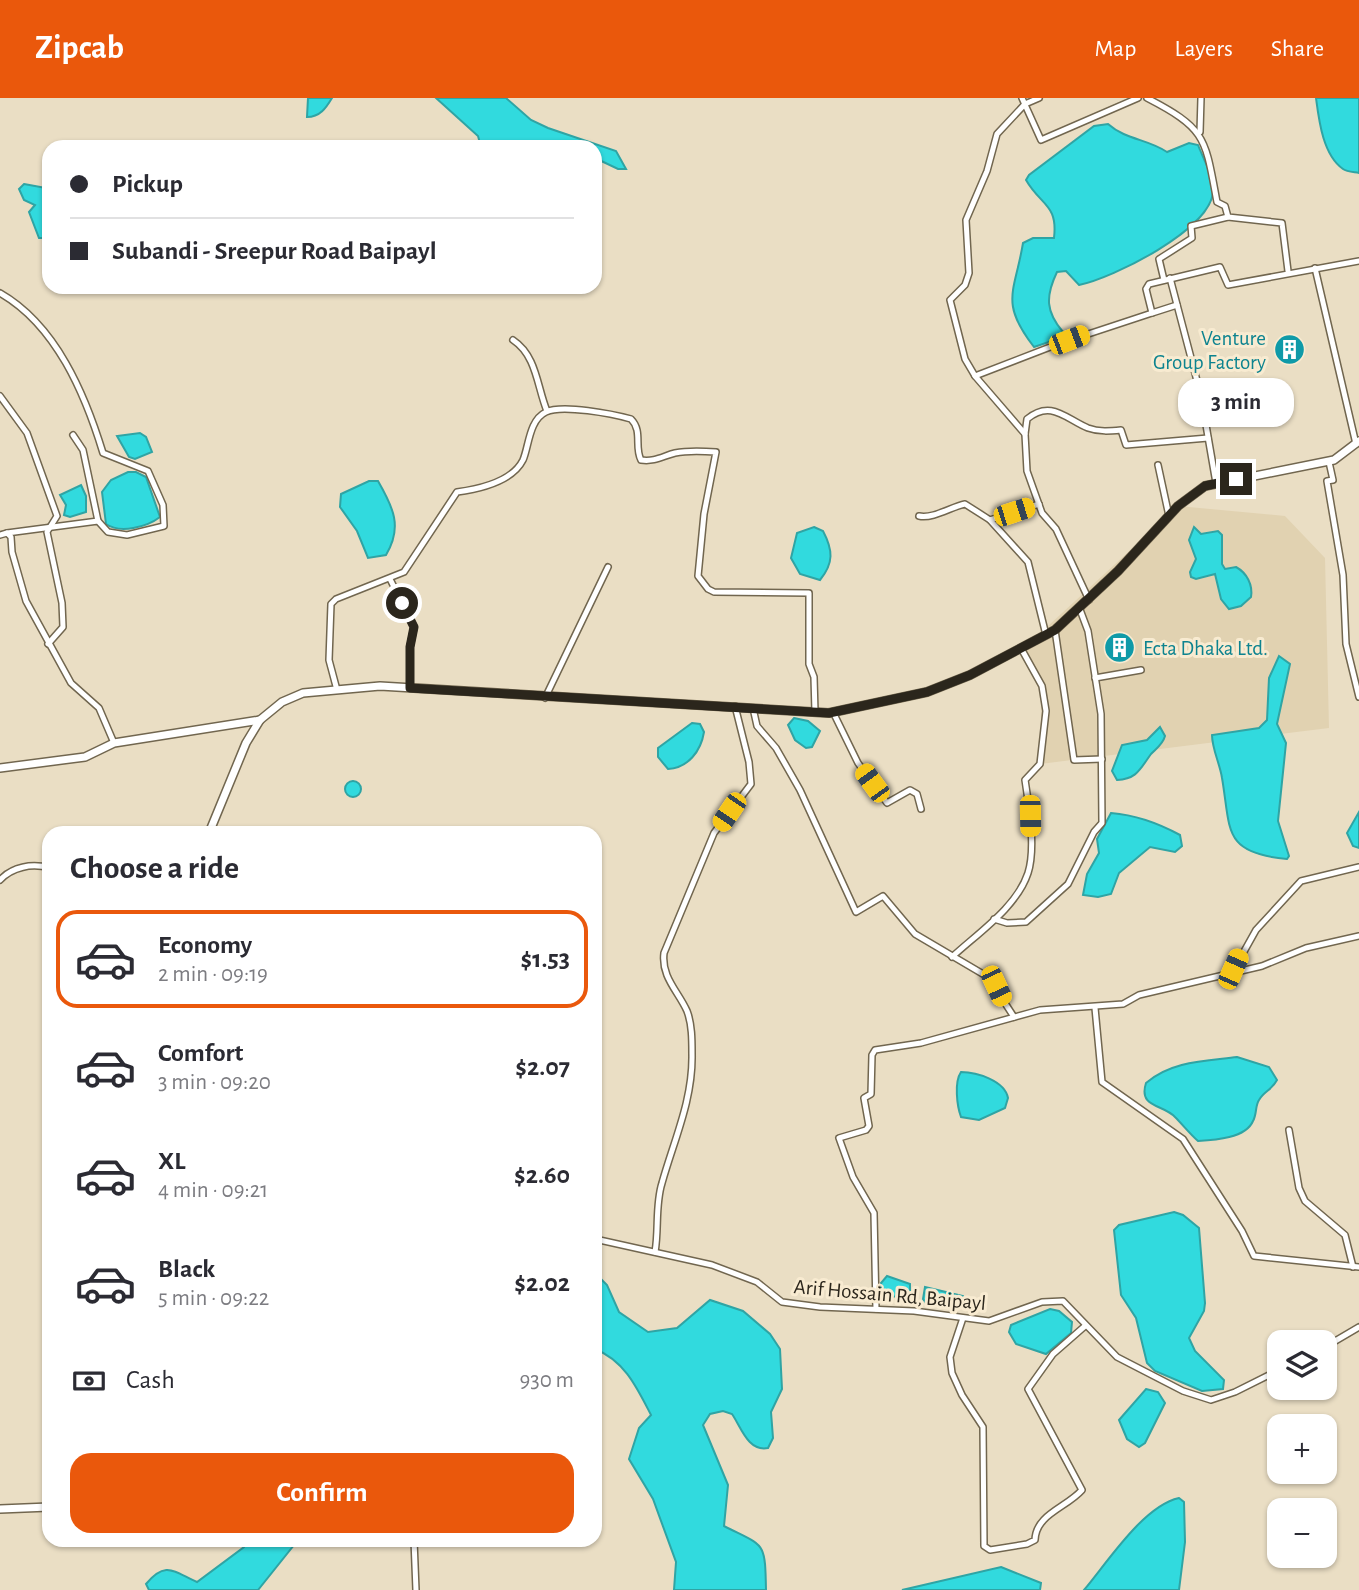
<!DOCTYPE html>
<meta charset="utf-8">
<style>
:root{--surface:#fff;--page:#f7f7f7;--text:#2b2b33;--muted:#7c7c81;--line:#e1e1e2;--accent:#ea580c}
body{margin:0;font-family:"Alegreya Sans",sans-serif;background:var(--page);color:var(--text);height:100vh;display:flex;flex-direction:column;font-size:26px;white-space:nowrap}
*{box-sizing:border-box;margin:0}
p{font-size:23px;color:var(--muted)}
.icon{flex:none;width:38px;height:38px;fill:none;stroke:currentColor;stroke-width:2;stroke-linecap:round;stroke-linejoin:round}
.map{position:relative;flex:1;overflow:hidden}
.drawer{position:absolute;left:42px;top:728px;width:560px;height:721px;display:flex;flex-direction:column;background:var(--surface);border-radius:21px;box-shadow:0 2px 5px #0004}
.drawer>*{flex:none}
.top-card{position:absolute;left:42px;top:42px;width:560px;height:154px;border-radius:21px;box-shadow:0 2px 5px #0004;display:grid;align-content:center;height:154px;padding:0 28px;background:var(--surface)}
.controls{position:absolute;left:1267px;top:1232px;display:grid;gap:14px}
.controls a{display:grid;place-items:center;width:70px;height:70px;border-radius:14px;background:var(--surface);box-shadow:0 2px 5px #0004;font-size:35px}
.end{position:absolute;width:32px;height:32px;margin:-16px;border:9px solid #2b261c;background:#fff;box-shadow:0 0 0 4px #fff}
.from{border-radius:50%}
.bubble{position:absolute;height:49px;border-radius:21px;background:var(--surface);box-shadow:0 2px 5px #0004;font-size:23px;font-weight:700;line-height:49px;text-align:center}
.car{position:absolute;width:21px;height:42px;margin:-21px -10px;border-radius:9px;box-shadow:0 0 5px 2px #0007;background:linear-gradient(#f5c518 24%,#345 0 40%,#f5c518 0 76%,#345 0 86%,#f5c518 0)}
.top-card b{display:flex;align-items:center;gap:24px;height:66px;font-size:26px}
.top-card b+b{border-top:2px solid var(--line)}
.top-card i{width:18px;height:18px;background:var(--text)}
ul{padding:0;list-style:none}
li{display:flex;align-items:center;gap:21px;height:98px;margin:0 14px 10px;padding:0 14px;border:4px solid transparent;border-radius:21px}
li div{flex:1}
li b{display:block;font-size:26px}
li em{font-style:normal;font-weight:700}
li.selected{border-color:var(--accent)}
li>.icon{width:63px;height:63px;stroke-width:1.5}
h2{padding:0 28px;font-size:32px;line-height:84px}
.pay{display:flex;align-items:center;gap:18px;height:77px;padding:0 28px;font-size:26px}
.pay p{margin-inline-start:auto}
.primary-button{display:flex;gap:14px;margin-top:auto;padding:14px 28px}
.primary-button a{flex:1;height:80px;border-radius:21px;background:var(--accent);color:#fff;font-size:28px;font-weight:700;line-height:80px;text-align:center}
header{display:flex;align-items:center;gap:42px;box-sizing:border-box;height:98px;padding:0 35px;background:var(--accent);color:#fff}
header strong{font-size:33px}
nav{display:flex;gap:38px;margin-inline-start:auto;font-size:24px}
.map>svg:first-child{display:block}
.built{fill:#e1d2b1}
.water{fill:#31dade;stroke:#2fa4a4;stroke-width:2}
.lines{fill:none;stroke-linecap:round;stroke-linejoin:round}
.minor-casing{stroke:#71664f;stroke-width:8}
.tertiary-casing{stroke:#71664f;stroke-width:10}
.minor{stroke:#fff;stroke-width:5}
.tertiary{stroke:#fff;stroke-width:7}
.route{stroke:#2b261c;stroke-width:9}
.labels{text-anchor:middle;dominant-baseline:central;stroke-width:6;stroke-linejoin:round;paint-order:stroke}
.culture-label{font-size:21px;fill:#0d838f;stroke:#f8ebd1;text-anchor:end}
.street-label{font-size:21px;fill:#2b261c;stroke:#f8ebd1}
</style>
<header>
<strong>Zipcab</strong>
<nav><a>Map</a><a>Layers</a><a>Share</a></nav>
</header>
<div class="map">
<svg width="1359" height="1492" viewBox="0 0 1359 1492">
<rect width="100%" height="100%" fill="#eadec4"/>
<polygon class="built" points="1178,408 1285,418 1325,460 1329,630 1040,666 1042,588 1022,552"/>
<g class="water">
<path d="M308,0H332C326,10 320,19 307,19Z"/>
<polygon points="436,0 506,0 531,22 548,30 616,53 626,71 618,71 595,60 595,49 481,49 478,38"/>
<path d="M1316,0H1359V75C1354,74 1347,74 1343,71C1323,57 1319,23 1316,0Z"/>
<path d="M1108,26C1126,42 1148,41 1167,54L1189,45L1198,47C1203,60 1214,79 1213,94C1210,132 1113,180 1079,187L1066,173L1057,174C1045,199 1046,214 1063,234L1058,241L1034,249C999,204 1015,194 1023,145L1033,140H1054C1058,106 1041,108 1026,82L1029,77L1094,28Z"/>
<path d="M24,86L46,90C41,108 52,129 45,140H39L29,114L35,107L24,102L19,91Z"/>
<polygon points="140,335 146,339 152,354 135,361 129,359 117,338"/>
<path d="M128,374H136L146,379L160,419C147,429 120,436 106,426L102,394L111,382Z"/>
<path d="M369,383H378C393,409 403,429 386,457L368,460L357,433L340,409L341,396Z"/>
<polygon points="81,387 86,398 86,414 70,419 64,417 66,407 60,397"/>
<path d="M814,429L823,433C833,452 834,465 820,482L800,476L791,460L797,435Z"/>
<path d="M1194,429L1201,436L1218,433L1222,437V466L1225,471L1236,469C1247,475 1253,487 1251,499L1241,508L1229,511L1221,501L1215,476L1196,481L1191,479L1190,474L1196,461L1189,442Z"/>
<path d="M1279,558L1290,566L1277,626L1286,645L1278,723L1289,758L1287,761C1222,755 1231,732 1222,680C1220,666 1212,651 1212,637L1259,630L1267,622L1269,580Z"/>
<polygon points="794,620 808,623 820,633 812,649 806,650 795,642 788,627"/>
<path d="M692,625L700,626L704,634C701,653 688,670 668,671L658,659V650Z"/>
<path d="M1160,629L1165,638C1163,646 1157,650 1151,656C1140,671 1137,681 1117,682L1112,673L1122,647L1147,642Z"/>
<circle cx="353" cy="691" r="8"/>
<polygon points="1359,714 1359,750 1353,748 1347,735"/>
<path d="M1111,715C1136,717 1158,725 1180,737L1182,748L1175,754L1150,749L1119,775L1111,796L1098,799L1083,797L1087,776L1099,755L1097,741Z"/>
<path d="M1237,959L1269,969L1277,982C1272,992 1264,993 1259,1002C1255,1008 1257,1016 1253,1023C1246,1040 1215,1042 1198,1043C1189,1035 1183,1027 1175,1019C1163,1006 1138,1010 1146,985C1171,963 1205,963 1237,959Z"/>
<path d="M961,974C977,974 1005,983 1008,1000L1005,1010L979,1022L961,1019C957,1008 954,984 961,974Z"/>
<polygon points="1174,1114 1183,1117 1199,1130 1205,1205 1204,1213 1189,1240 1195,1253 1224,1282 1223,1291 1202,1293 1155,1273 1147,1265 1136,1220 1121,1197 1114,1132 1119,1127"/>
<path d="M595,1175L607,1187L619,1214L648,1234L677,1230L710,1202L743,1213L770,1236L780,1251L782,1291L771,1314L773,1340L768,1350C748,1354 741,1329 732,1316L723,1313L710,1316L703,1327L728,1387L724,1428C765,1449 765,1442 766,1492H674L676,1464L653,1401L629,1361L639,1330L651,1317C637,1290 625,1263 595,1251Z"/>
<polygon points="887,1178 910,1186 910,1198 883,1199 881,1185"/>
<polygon points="925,1189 963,1198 964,1206 954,1209 926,1205 923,1201"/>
<polygon points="1050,1211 1059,1213 1072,1224 1071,1235 1046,1256 1016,1246 1009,1234 1011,1227"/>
<polygon points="1146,1291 1158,1294 1165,1305 1145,1345 1139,1349 1127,1341 1119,1322"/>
<path d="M1179,1400L1184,1404L1185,1444L1179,1492H1084C1107,1465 1143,1408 1179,1400Z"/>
<path d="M247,1442H298L258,1492H149L146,1486C166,1462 174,1474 197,1484L244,1449Z"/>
<polygon points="1001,1469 1041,1485 1040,1492 902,1492"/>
</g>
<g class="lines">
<defs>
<g id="minor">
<polyline points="1022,0 1041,42 1138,0"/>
<polyline points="1039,0 1025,6 997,36 987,73 966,122 969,175 965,187 950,202 965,261 975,278 1058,246 1152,215 1146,191 1149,186 1220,169 1228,187 1359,163"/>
<path d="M1147,0C1207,31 1205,40 1217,104L1225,108L1228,119L1282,125L1288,173"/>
<polyline points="1200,34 1201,0"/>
<polyline points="1315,170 1356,346"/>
<polyline points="1170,180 1201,298 1216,385"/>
<polyline points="1164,182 1159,161 1192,140 1191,128 1228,119"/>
<path d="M0,195C56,227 85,296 103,355L148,373L163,407L164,428L127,437L108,434L98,423L7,435"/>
<polyline points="1152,215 1177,207"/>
<path d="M513,242C537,258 537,289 547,313"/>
<polyline points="975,278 1025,336 1027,373 1042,415 1056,431 1089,502"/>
<polyline points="0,298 27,335 57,418 47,434 62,505 63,529 48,546"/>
<path d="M1025,336L1027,321C1051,301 1066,321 1088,330C1099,334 1110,333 1121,332L1126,347L1208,340"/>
<polyline points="73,337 83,352 98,423"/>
<polyline points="1329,364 1333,382 1327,383 1343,477 1346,546 1359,599"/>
<polyline points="1158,367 1169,418"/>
<path d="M919,418C933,421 951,409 965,406L990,422L1039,406"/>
<polyline points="990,422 1028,464 1046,537"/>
<polyline points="0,437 7,435 11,439 12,454 26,503 71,585 99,610 114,645"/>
<polyline points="390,481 414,529 410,549 410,590"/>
<polyline points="1055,532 1074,662 1102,661"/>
<polyline points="1095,580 1141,572"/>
<path d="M337,592L329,562L331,506L336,501L404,474L457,394C479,391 512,384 523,362C529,348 529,322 546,314C562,306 613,316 631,321C643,333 634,349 641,362C655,364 663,358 675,355C689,352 703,353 716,354L704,416L698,478L708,491L714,494L809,495V566L814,579L815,614"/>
<polyline points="545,600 608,469"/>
<polyline points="753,610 757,628 776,650 800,692 856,814 883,798 915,836 988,879 1014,919"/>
<polyline points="833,614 858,665 887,705 910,692 917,696 921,711"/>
<path d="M0,782C12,769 32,765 49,770"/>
<polyline points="994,821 1007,825 1026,824 1068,786 1094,734 1102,725 1101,616 1088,533 1079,509"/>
<path d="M952,859C978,835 1017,809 1028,775C1036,750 1029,708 1025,682L1040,666L1046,613L1042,588L1022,552"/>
<polyline points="1232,875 1256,832 1301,783 1359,769"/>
<polyline points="1095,910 1102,984 1183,1041 1242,1133 1254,1158 1359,1169"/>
<polyline points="1289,1032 1299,1090 1305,1103 1345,1137 1353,1169"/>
<polyline points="595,1141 712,1167 757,1184 782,1204 820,1209 914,1213 989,1223 1042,1204 1063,1203 1117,1259 1183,1293 1211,1302 1235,1294 1279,1272"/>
<path d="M655,1154C659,1132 655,1107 662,1085C674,1042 693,1002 692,956C692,942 692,926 687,913C678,893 661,879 664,855L714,735L751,686L749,664L735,608"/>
<polyline points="876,1211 874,1115 853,1079 839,1040 866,1032 869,1028 864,1000 871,996 872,957 875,952 921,945 1040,912 1123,906 1139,897 1262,868 1306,850 1359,838"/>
<path d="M963,1220L950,1259L952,1275L962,1297L983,1329L984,1448L990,1452L1027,1446L1035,1442C1036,1416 1066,1410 1082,1392L1028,1291L1053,1256L1085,1228"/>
<polyline points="1325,1249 1359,1229"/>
<polyline points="414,1442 416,1492"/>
</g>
<g id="tertiary">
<polyline points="0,670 85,659 114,645 260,622"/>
<polyline points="209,735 246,645 260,622 282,604 303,595 380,588 829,615 927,594 970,577 1055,532 1118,473 1178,408 1205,388 1334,362 1359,343"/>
<polyline points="0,1411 49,1409"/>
</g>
</defs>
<use href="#minor" class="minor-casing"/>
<use href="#tertiary" class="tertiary-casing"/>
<use href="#minor" class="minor"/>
<use href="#tertiary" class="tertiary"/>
</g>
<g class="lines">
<polyline class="route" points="402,505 414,529 410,549 410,590 829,615 927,594 970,577 1055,532 1118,473 1178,408 1205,388 1236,381"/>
</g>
<defs>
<symbol id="building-disc" viewBox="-11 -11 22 22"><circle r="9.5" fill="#0f9aa8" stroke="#f8ebd1"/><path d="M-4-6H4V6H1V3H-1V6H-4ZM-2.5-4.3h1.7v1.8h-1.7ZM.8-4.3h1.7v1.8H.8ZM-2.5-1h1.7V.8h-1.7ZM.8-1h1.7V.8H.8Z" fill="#fff"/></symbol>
</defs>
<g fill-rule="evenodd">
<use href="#building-disc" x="1272" y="234" width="35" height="35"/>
<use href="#building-disc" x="1102" y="532" width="35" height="35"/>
</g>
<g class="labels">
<g class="culture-label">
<text x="1266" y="240">Venture<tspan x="1266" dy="24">Group Factory</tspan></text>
<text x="1143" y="550" text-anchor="start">Ecta Dhaka Ltd.</text>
</g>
<g class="street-label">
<text transform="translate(890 1197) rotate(5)">Arif Hossain Rd, Baipayl</text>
</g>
</g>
</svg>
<div class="controls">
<a><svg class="icon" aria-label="layers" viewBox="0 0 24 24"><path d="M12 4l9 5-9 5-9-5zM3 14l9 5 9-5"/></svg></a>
<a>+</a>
<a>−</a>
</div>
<i class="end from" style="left:402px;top:505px"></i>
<i class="end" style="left:1236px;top:381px"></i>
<div class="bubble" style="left:1178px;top:280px;width:116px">3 min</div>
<i class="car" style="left:1069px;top:242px;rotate:69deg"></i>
<i class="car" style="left:1014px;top:414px;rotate:72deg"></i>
<i class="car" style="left:872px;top:685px;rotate:324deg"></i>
<i class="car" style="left:729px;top:714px;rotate:214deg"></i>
<i class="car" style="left:1030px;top:718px;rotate:179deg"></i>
<i class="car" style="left:1233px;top:871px;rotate:24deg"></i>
<i class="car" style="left:996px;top:888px;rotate:155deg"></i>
<div class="top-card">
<b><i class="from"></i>Pickup</b>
<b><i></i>Subandi - Sreepur Road Baipayl</b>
</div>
<section class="drawer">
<h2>Choose a ride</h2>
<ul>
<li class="selected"><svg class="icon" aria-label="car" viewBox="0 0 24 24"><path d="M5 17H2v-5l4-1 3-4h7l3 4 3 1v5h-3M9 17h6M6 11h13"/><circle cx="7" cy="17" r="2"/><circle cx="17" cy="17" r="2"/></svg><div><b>Economy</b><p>2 min · 09:19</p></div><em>$1.53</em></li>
<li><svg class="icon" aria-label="car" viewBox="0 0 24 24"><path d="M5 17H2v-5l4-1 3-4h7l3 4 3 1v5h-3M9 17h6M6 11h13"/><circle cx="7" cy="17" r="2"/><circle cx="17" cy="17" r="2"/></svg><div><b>Comfort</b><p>3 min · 09:20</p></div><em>$2.07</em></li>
<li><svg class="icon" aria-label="car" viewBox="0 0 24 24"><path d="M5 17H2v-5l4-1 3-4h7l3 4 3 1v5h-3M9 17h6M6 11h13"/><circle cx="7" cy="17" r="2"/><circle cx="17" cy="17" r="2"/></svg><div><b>XL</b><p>4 min · 09:21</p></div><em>$2.60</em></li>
<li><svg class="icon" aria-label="car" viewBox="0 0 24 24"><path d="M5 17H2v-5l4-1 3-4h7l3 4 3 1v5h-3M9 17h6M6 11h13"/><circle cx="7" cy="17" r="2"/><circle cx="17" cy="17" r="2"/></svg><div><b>Black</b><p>5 min · 09:22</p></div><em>$2.02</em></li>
</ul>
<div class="pay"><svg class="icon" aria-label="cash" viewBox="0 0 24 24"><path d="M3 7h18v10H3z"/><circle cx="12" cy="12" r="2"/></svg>Cash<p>930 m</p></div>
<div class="primary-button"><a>Confirm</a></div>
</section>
</div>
